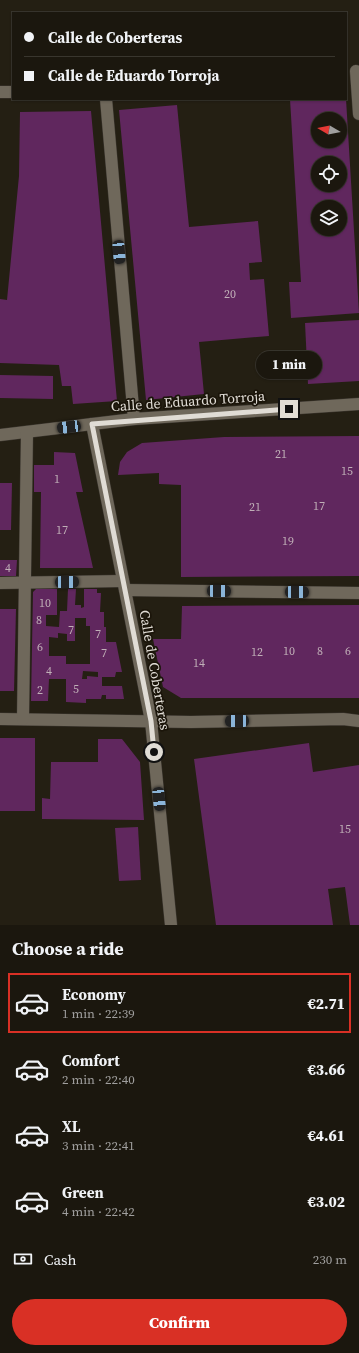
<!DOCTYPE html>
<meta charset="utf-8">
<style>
:root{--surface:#1b170e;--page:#242017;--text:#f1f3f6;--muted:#a09f9e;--line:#39362e;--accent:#d93025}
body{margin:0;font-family:"Source Serif 4",serif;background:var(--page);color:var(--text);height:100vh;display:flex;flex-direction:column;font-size:15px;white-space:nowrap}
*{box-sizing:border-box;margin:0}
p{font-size:13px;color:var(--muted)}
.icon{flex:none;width:22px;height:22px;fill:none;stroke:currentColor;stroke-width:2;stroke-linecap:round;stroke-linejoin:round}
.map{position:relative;height:925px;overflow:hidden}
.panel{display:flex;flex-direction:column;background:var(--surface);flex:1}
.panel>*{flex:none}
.banner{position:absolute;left:12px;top:12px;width:335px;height:88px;border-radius:0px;box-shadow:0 1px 3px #0004,0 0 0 1px var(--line);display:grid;align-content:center;height:88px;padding:0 12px;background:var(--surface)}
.needle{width:26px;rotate:280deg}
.fabs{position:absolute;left:311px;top:112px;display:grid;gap:8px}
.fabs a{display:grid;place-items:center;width:36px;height:36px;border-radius:50%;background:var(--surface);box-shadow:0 1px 3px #0004,0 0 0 1px var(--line);font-size:20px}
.end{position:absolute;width:18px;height:18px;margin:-9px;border:5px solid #e0dcd5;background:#111;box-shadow:0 0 0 2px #111}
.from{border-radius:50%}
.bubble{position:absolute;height:28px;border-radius:14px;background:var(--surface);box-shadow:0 1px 3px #0004,0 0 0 1px var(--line);font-size:13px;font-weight:800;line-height:28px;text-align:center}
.car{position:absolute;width:12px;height:24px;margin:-12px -6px;border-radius:5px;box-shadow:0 0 3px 1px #0007;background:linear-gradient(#222 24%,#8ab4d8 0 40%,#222 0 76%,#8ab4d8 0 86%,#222 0)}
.banner b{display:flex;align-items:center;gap:14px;height:38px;font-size:15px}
.banner b+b{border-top:1px solid var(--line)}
.banner i{width:10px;height:10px;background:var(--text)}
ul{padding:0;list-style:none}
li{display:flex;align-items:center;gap:12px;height:60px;margin:0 8px 6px;padding:0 4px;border:2px solid transparent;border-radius:0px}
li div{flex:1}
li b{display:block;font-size:15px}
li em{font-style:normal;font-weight:800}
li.on{border-color:var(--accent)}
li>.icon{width:36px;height:36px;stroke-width:1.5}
h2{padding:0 12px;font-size:18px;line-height:48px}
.pay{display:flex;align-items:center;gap:10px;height:44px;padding:0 12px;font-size:15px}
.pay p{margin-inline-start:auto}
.cta{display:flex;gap:8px;margin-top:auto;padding:8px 12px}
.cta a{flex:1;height:46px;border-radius:24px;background:var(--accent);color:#fff;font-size:16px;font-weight:800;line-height:46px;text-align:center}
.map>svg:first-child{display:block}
.building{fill:#60275e;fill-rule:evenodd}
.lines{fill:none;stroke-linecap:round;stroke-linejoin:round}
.minor-casing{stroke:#3c3730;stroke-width:13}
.minor{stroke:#6f685b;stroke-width:12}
.route{stroke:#e0dcd5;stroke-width:5}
.labels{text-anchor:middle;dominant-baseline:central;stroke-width:3.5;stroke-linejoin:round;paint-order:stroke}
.number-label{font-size:12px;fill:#c0afb7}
.street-label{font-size:14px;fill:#e0dcd5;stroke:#1b150a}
</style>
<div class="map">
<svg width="359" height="925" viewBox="0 0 359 925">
<rect width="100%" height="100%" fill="#241f13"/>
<g class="building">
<path d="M290,99H346L359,313L291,318L289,282H301ZM318,119H340V141H318ZM318,163H340V185H318ZM318,207H340V229H318Z"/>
<polygon points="177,105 189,227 258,221 262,262 249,263 250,280 264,279 269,336 199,342 204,394 146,400 119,110"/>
<polygon points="91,111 117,401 73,404 71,386 62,386 59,365 0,363 0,299 7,300 19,176 20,112"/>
<polygon points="359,320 359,381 308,384 305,323"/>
<polygon points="0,375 53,376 53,399 0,398"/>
<polygon points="359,436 359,576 181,577 181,485 159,484 159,473 118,475 120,462 127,452 142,443 224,437"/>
<polygon points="54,452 75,453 83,492 76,492 93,568 40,568 41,492 34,492 34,465 54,465"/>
<polygon points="0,483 12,483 11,530 0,530"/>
<polygon points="0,560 17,560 16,576 0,576"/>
<path d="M36,589H57V615H46V626L59,627L60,611H67L68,589H76L75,605H81V608L84,607V589H97V593H101L100,612H104V627H106V642H116L122,672H116L115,677H102V686H122L124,699H106V695H102L101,699H86V703L66,702V679H49L48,701H31L33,592ZM75,618H86V626H90V664H66V656H49V637L58,638V633L67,634V641H75ZM83,671L98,672V677L87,676V679H82Z"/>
<polygon points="359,605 359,698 181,698 163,687 153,639 181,639 182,606"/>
<polygon points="0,609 16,609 14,691 0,691"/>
<rect x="0" y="738" width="35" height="73"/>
<polygon points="98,739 122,739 140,762 144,820 42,819 42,798 50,799 51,762 98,762"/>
<polygon points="309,743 313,772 359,765 359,925 350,925 345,887 328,889 333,925 216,925 194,759"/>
<polygon points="138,827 141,880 119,881 115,828"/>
</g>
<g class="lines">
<defs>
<g id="minor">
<polyline points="356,71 359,114"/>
<polyline points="0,92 13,92"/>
<polyline points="106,99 134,419"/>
<polyline points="92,424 151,721 171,925"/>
<polyline points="0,435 134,419 359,404"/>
<polyline points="0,583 123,581"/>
<polyline points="125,590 359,593"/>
<polyline points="0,719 191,722 343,719 359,721"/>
<polyline points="23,719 27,432"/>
</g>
</defs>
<use href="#minor" class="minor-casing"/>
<use href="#minor" class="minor"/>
</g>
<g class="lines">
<polyline class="route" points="154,752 151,721 92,424 289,409"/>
</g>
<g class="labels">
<g class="number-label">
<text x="230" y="294">20</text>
<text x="281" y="454">21</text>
<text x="347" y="471">15</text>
<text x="57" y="479">1</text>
<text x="319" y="506">17</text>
<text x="255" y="507">21</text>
<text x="62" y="530">17</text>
<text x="288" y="541">19</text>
<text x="8" y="568">4</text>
<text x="45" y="603">10</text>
<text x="39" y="620">8</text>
<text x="71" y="630">7</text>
<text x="98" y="634">7</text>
<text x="40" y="647">6</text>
<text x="289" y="651">10</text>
<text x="320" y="651">8</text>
<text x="348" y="651">6</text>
<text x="257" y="652">12</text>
<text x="104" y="653">7</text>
<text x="199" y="663">14</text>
<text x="49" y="671">4</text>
<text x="76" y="689">5</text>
<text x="40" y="690">2</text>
<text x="345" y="829">15</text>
</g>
<g class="street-label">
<text transform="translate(188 401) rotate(-4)">Calle de Eduardo Torroja</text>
<text transform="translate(155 670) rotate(80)">Calle de Coberteras</text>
</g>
</g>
</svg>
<div class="fabs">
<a><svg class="needle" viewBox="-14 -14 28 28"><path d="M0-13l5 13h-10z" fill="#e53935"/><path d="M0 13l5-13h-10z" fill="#a09f9e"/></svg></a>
<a><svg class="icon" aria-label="locate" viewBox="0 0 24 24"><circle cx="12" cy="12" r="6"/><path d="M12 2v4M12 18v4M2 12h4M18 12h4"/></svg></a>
<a><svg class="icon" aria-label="layers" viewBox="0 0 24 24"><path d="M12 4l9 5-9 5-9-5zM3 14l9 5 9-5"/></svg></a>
</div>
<i class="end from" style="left:154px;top:752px"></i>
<i class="end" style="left:289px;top:409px"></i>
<div class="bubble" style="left:256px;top:351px;width:66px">1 min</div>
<i class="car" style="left:119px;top:252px;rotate:175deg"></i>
<i class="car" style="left:69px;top:427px;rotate:263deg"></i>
<i class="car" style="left:67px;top:582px;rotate:89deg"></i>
<i class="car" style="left:219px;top:591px;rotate:91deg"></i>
<i class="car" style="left:297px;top:592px;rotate:91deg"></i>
<i class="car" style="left:237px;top:721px;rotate:269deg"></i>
<i class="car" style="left:159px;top:799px;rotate:174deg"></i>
<div class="banner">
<b><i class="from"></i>Calle de Coberteras</b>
<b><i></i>Calle de Eduardo Torroja</b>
</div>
</div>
<section class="panel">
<h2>Choose a ride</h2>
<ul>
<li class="on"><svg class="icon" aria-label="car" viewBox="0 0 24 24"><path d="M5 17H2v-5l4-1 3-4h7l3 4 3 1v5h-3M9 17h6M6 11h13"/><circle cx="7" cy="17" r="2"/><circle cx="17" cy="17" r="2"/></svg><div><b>Economy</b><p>1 min · 22:39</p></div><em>€2.71</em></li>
<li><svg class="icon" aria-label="car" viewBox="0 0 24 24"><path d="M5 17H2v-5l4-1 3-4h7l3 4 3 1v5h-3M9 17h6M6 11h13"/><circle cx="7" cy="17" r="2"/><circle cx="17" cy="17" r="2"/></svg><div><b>Comfort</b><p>2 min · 22:40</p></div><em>€3.66</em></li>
<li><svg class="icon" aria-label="car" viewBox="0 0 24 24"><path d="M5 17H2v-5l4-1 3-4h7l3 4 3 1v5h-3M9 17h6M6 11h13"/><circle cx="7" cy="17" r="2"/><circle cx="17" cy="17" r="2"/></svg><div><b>XL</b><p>3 min · 22:41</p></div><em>€4.61</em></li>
<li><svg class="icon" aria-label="car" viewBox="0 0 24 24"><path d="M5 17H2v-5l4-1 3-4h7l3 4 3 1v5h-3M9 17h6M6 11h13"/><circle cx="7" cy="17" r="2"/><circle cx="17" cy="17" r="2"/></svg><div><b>Green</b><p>4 min · 22:42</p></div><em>€3.02</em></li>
</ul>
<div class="pay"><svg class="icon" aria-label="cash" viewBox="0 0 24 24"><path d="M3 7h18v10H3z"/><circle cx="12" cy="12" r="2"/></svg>Cash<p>230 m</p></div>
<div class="cta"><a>Confirm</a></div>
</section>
